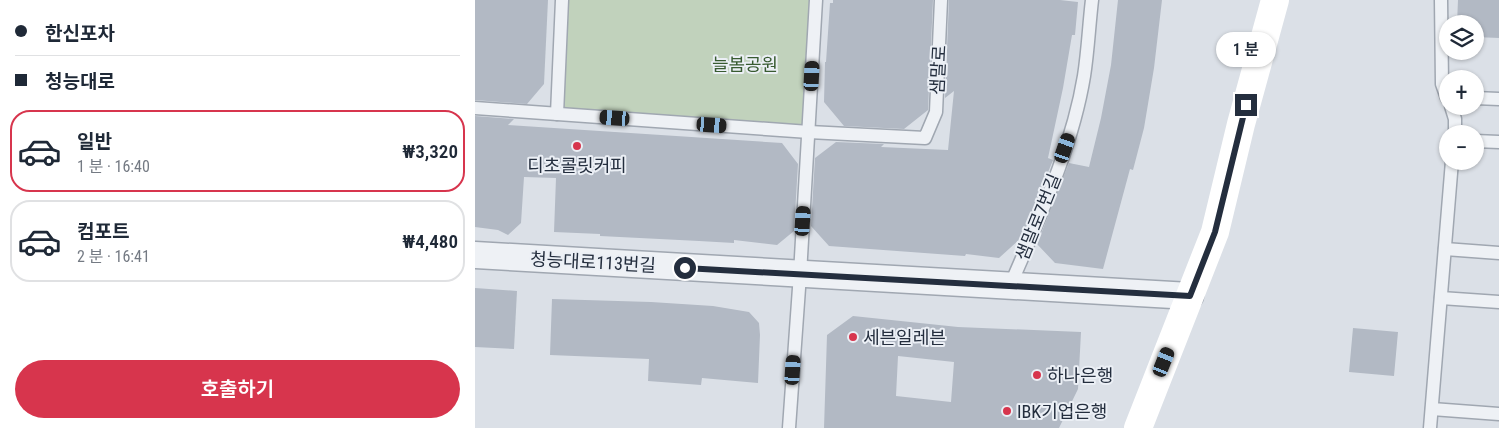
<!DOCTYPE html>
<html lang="ko">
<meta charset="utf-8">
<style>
:root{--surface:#fff;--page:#f2f2f3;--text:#1f2937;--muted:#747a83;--line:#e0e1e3;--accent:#d7354d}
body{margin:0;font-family:"Roboto Condensed","Noto Sans KR",sans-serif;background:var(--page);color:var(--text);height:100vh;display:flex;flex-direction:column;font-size:19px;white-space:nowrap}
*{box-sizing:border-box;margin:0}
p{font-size:16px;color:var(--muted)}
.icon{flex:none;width:28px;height:28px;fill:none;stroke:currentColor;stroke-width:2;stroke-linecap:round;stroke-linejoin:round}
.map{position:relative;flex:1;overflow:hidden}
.drawer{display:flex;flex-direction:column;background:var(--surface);width:475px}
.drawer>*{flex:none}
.top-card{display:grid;align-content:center;height:110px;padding:0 15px;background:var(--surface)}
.tools{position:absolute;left:964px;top:15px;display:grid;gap:10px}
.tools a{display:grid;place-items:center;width:45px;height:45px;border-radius:50%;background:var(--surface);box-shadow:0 1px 4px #0004;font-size:25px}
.end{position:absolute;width:22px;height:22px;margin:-11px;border:6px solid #242e3e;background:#fff;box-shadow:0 0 0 2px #fff}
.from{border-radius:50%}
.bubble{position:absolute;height:35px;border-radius:18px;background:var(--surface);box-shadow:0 1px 4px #0004;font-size:16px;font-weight:600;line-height:35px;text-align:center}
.car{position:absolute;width:15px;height:30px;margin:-15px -8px;border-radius:6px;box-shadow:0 0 4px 1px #0007;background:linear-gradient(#222 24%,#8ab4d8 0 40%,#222 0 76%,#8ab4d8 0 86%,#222 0)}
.top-card b{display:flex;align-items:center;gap:18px;height:48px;font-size:19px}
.top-card b+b{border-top:1px solid var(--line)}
.top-card i{width:12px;height:12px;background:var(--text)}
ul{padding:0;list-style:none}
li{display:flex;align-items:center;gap:15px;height:82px;margin:0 10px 8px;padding:0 5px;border:2px solid var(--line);border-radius:20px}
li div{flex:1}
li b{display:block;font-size:19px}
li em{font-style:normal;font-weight:600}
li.active{border-color:var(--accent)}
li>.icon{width:45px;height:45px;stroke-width:1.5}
.action{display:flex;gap:10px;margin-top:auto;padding:10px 15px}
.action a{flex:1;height:58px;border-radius:30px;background:var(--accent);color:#fff;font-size:20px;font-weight:600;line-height:58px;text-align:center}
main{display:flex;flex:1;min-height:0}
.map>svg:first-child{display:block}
.green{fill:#c1d2bc}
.building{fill:#b2b9c4;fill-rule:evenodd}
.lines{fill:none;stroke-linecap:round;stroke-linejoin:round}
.lane-casing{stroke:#a0a7b1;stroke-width:15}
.street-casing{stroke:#a0a7b1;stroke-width:29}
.lane{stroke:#eef1f5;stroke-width:12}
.street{stroke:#eef1f5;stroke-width:26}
.secondary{stroke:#fff;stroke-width:28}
.route{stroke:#242e3e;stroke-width:6}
.poi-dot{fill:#d7354d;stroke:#ebeff5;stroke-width:2}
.labels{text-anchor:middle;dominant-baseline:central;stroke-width:4;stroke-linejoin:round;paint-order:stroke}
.park-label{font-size:18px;fill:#385b31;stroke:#ebeff5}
.street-label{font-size:18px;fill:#242e3e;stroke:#ebeff5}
.poi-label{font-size:18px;fill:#242e3e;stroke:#ebeff5;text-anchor:start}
</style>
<main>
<section class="drawer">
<div class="top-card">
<b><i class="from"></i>한신포차</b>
<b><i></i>청능대로</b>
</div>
<ul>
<li class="active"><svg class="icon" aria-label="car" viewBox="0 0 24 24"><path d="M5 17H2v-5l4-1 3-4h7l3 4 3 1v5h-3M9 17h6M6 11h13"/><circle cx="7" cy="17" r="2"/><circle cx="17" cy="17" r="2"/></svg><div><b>일반</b><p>1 분 · 16:40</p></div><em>₩3,320</em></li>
<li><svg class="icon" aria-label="car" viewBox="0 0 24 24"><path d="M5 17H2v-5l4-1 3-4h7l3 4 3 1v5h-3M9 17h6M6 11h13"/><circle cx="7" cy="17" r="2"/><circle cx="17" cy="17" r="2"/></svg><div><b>컴포트</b><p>2 분 · 16:41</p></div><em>₩4,480</em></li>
</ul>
<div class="action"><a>호출하기</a></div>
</section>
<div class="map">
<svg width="1024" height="428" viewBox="0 0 1024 428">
<rect width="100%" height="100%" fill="#dbe0e7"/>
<polygon class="green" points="87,0 341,0 334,132 82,114"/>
<g class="building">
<polygon points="0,0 73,0 69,84 52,104 0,100"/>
<polygon points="358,0 458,0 453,110 429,129 369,126 349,102 350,62 351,62 355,3 358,3"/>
<polygon points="474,0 585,0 603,2 600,35 597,35 588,88 573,158 578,160 547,237 524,258 491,254 490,256 354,246 336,226 340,158 361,142 409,144 406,147 473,150 479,91 470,98"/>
<polygon points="643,0 687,0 679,68 669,128 658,170 655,169 628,269 580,263 562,244 594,163 614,167 626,118 636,65"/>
<polygon points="983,0 1024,0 1024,38 1000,37 1000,24 982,24"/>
<polygon points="0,116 39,119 33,125 307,143 323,164 319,231 302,245 259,240 259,243 224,241 125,236 125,234 79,232 81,178 49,177 46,223 33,235 23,230 0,227"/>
<polygon points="0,288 42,291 39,349 0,347"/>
<polygon points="77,299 176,302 238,306 274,312 284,323 285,335 283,383 227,378 226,385 173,381 174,359 75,355"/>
<path d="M378,316L483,327L606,332L603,389L584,428H349L352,335ZM423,356L479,362L476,402L421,396Z"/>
<polygon points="878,328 923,332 919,376 874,372"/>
</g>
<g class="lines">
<defs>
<g id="lane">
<polyline points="966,0 967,84 972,98"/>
<polyline points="1000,98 1024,99"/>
<polyline points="976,106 980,119 980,134"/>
<polyline points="0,108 334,132 450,138 461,112 466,0"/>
<polyline points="82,114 87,0"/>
<polyline points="1000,141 1024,142"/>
<polyline points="970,249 1024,253"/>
<path d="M535,286C564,218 597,149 609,76C613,51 614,25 617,0"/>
<polyline points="966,298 1024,302"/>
<polyline points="957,409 1024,414"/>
<polyline points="314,428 325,274 341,0"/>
<polyline points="955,428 977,161"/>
</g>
<polyline id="street" points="0,255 715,296"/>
</defs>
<use href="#lane" class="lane-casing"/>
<use href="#street" class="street-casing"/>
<use href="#lane" class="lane"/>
<use href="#street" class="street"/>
<polyline class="secondary" points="663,428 740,232 766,124 800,0"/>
</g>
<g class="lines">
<polyline class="route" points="210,268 715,296 740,232 771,105"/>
</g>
<g class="poi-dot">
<circle cx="102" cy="146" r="5"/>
<circle cx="378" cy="337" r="5"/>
<circle cx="562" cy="375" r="5"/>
<circle cx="532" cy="411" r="5"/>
</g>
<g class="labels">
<g class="park-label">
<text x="270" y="64">늘봄공원</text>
</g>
<g class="street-label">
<text transform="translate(463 70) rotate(-87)">샘말로</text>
<text transform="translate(563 217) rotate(-68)">샘말로7번길</text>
<text transform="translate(118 262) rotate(3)">청능대로113번길</text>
</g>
<g class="poi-label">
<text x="102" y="165" text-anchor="middle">디초콜릿커피</text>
<text x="388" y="337">세븐일레븐</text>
<text x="572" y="375">하나은행</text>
<text x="542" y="411">IBK기업은행</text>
</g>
</g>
</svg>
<div class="tools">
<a><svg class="icon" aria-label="layers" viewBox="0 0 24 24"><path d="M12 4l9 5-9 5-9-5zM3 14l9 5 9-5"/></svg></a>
<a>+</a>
<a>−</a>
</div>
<i class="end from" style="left:210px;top:268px"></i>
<i class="end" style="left:771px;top:105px"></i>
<div class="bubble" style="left:741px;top:32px;width:60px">1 분</div>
<i class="car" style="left:337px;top:76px;rotate:3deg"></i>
<i class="car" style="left:140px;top:118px;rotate:274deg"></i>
<i class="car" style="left:237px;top:125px;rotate:94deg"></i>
<i class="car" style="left:590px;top:148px;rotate:19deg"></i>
<i class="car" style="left:328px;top:221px;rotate:4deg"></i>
<i class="car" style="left:689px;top:362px;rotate:22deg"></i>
<i class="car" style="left:318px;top:370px;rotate:4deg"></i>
</div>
</main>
